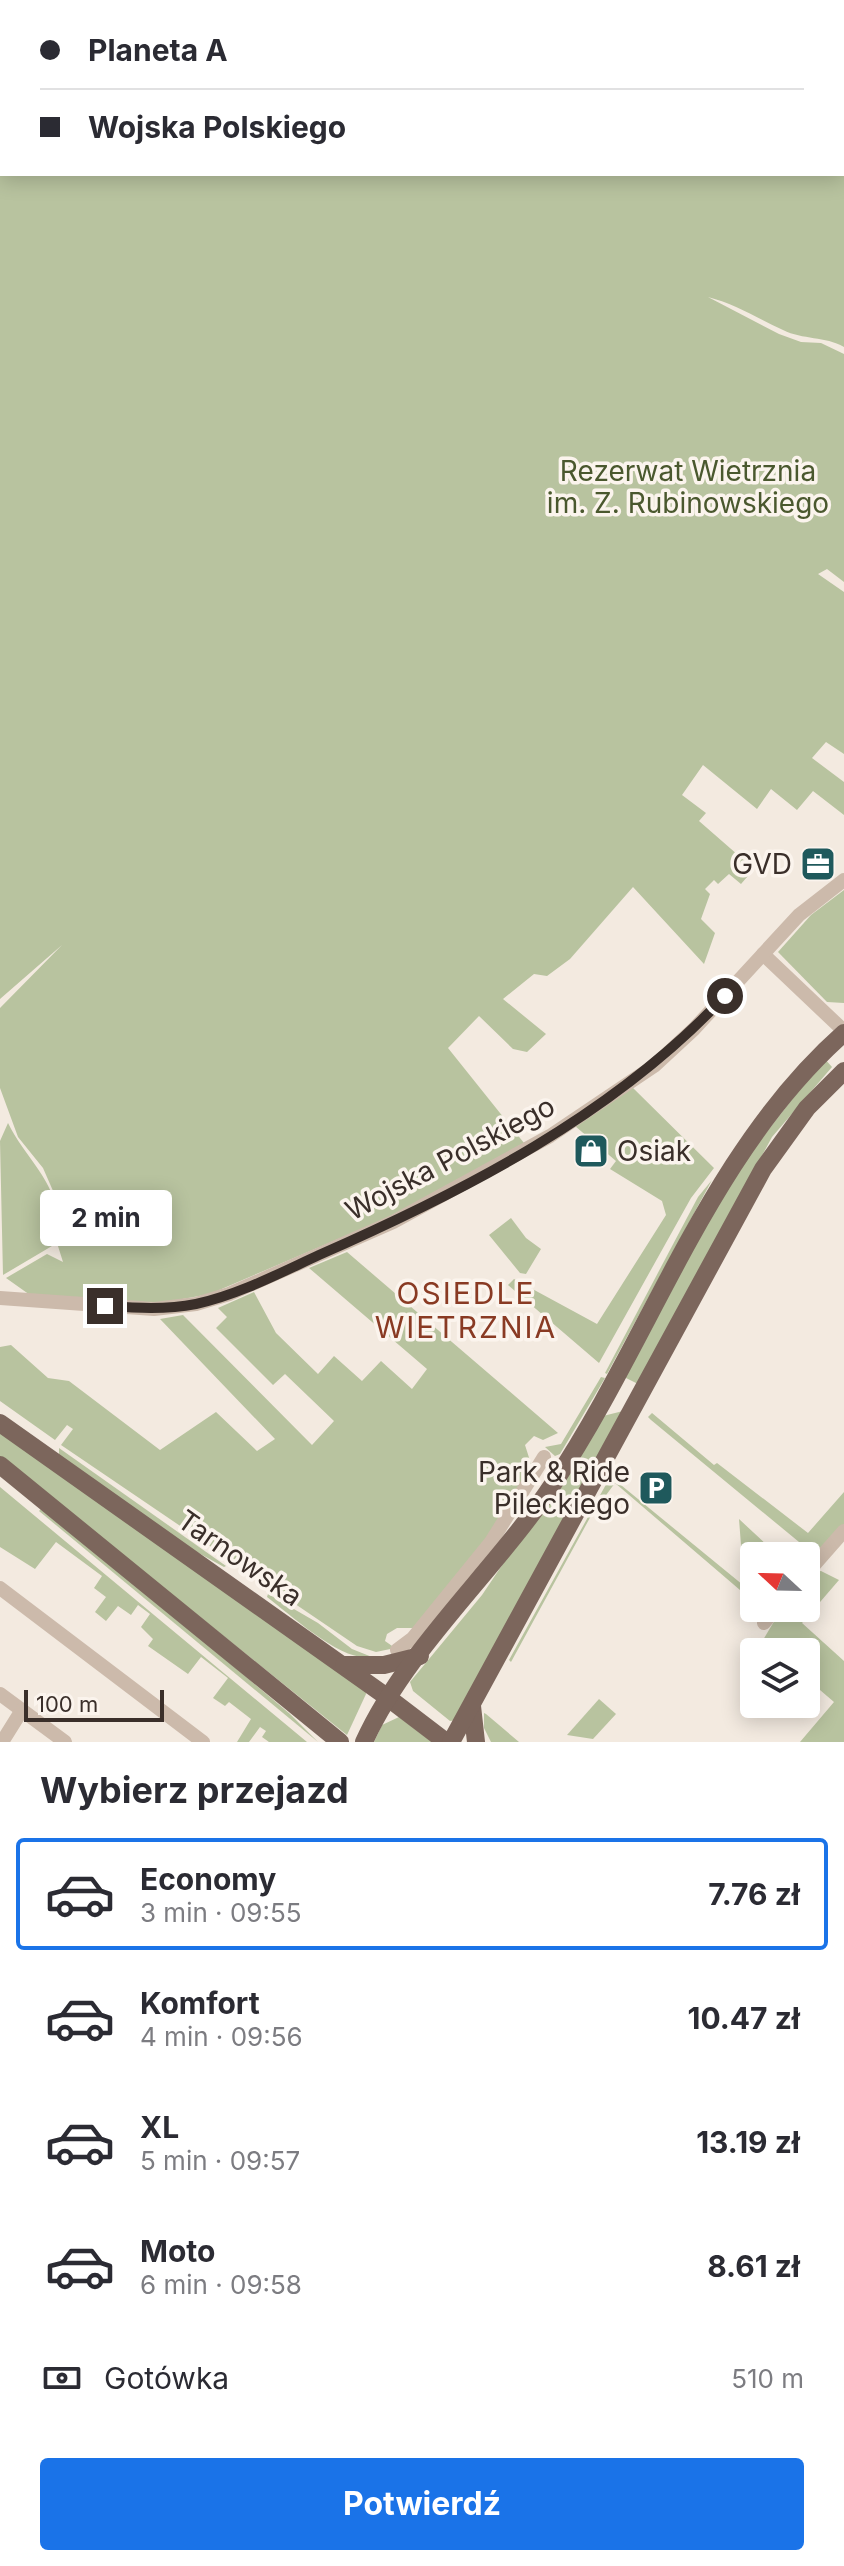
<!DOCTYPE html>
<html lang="pl">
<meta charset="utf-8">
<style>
:root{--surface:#fff;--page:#f2f2f3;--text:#2b2b33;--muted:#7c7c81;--line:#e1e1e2;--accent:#1a73e8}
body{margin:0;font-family:Inter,sans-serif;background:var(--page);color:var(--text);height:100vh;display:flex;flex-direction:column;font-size:30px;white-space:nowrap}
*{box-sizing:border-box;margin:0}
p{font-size:26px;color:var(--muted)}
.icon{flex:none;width:44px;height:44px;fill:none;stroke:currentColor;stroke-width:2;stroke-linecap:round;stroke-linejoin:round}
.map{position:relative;height:1742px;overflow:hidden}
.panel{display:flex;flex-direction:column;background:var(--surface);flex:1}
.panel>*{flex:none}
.hud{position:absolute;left:0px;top:0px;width:844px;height:176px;box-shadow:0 4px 20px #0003;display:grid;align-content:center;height:176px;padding:0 40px;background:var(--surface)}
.needle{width:52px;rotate:292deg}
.tools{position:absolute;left:740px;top:1542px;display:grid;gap:16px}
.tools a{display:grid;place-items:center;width:80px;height:80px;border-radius:8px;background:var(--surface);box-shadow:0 4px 20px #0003;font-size:40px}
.scale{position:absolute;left:24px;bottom:20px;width:140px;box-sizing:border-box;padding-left:8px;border:4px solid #3a2f2a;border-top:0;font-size:22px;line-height:28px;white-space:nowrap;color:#3a2f2a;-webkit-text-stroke:6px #fbf4ed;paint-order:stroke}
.end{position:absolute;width:36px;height:36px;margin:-18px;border:10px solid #3a2f2a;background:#fff;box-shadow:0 0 0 4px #fff}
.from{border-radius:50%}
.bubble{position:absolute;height:56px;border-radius:8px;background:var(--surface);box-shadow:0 4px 20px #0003;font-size:26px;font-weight:700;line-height:56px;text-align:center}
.hud b{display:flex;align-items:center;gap:28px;height:76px;font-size:30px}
.hud b+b{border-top:2px solid var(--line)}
.hud i{width:20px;height:20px;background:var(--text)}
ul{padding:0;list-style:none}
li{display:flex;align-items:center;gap:24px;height:112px;margin:0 16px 12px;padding:0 24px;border:4px solid transparent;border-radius:8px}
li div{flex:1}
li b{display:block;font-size:30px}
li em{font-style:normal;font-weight:700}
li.selected{border-color:var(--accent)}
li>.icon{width:72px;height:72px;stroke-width:1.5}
h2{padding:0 40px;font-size:36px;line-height:96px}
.pay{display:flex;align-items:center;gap:20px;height:88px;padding:0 40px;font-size:30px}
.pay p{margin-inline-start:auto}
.primary-button{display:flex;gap:16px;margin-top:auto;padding:16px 40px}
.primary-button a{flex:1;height:92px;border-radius:8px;background:var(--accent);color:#fff;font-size:32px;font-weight:700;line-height:92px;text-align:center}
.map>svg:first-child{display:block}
.green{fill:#b8c39f}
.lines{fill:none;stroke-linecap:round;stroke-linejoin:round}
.minor{stroke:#ccbaab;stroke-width:14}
.major{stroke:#7c665c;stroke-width:18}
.route{stroke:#3a2f2a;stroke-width:10}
.labels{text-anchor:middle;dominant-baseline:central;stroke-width:7;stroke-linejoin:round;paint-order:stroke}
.park-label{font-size:28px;fill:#4a582e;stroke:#fbf4ed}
.poi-label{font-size:28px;fill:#3a2f2a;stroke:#fbf4ed;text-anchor:end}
.street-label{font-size:28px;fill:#3a2f2a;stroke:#fbf4ed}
.neighbourhood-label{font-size:30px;letter-spacing:2px;fill:#893a23;stroke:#fbf4ed}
</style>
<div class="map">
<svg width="844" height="1742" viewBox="0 0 844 1742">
<rect width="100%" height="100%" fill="#f3eae0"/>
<g class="green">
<path d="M0,0L812,2H2V174H842L844,19V347C825,336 803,340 783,330C757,318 735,304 708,297L779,334L801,342L821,343L844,354V582L827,569L818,574L844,592V754L826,742L812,758L844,782V815L813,791L797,810L771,789L757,809L703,765L682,795L706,813L699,821L754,869L741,884L729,874L718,884L714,880L705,889L710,894L701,919L715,933L704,964L633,887L570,959L547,976L534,974L503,999L546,1034L527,1052L513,1049L479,1016L448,1048L524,1143L387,1218L210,1294L161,1303L30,1295L6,1278L47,1254L63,1262L57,1243V1200L43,1168L18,1137L0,1088V1008L62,945L0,999Z"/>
<polygon points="844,890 844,1003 827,1002 778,952 811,915"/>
<polygon points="824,1058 832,1067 772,1137 638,1384 624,1377 732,1177"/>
<polygon points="632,1087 714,1168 691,1198 599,1363 508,1285 514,1279 597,1324 666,1215 662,1201 610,1169 616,1161 575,1126"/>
<path d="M8,1123C27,1163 73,1194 52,1246L3,1275L0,1141Z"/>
<polygon points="712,1180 607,1374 605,1373 698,1197"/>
<polygon points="511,1218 526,1238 541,1249 526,1274 520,1273 489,1235"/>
<polygon points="347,1252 558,1433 543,1440 534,1436 525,1445 532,1467 496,1528 413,1628 397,1628 387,1634 385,1641 395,1648 376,1652 357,1646 61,1445 73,1429 67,1425 55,1440 0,1401 0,1347 11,1345 48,1378 69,1381 160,1450 216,1412 257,1451 275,1439 160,1319 183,1315 312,1445 334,1421 285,1374 273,1385 216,1328 227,1317 218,1308 254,1292 276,1333 318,1374 334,1356 362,1381 381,1361 412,1389 427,1369 309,1268"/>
<polygon points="601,1377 605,1378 560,1454 555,1456 545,1447 561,1444"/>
<polygon points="623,1411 457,1720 450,1721 413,1691 410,1682 482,1595 603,1416"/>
<polygon points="652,1413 714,1465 717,1463 808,1533 844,1492 844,1526 816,1556 651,1420 648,1417"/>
<polygon points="0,1431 365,1687 366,1694 347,1735 0,1457"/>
<polygon points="59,1448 226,1566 224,1567 195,1551 59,1455"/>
<polygon points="609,1479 616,1481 754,1594 754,1602 615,1483 592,1514 511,1662 509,1660"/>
<polygon points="0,1487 307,1742 269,1742 262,1737 266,1731 260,1727 249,1742 237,1742 251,1719 229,1702 225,1706 213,1698 228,1678 201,1657 188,1674 148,1646 153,1639 141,1627 150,1614 138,1605 131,1615 118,1606 106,1621 95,1612 106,1597 94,1588 102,1576 56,1542 35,1569 0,1547"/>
<polygon points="44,1506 290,1714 318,1742 39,1511"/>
<polygon points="739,1519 769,1547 769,1556 754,1556 754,1565 742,1558"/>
<polygon points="821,1571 839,1580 802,1623 844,1661 844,1742 800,1742 834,1702 806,1678 806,1652 777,1652 763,1640 782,1608 806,1608 806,1581 814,1572"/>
<path d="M268,1594L318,1623L352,1649L372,1657C342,1663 291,1615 267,1597Z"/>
<polygon points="599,1699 616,1714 593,1739 567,1735"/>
<polygon points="484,1713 486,1714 519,1742 491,1742 484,1728"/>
<polygon points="399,1717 432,1742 374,1742 382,1725"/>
</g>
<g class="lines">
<g class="minor">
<polyline points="763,954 844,1031"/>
<polyline points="0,1298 154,1309 196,1304 229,1294 393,1222 550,1136 654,1066 694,1029 799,915 844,880"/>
<polyline points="806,1574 844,1531"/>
<polyline points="0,1588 203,1742"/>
<polyline points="764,1623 776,1608"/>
<polyline points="397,1650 413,1638 491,1542 544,1457"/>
<polyline points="0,1694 65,1742"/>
<polyline points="2,1742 22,1710"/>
</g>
<g class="major">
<polyline points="0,1423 387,1697 446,1742"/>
<polyline points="0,1465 340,1742"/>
<polyline points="344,1665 384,1665 420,1656"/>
<polyline points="472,1706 476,1742"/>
<path d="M364,1742C406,1649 496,1570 553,1484C652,1336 709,1152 844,1033"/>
<polyline points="451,1742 763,1169 807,1108 844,1071"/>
</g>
</g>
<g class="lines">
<path class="route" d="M105,1306C136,1308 165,1310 196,1304C238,1295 280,1273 319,1255C465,1191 615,1114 725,996"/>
</g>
<defs>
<symbol id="office-square" viewBox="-11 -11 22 22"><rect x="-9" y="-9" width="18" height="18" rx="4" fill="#1f595c" stroke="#fbf4ed"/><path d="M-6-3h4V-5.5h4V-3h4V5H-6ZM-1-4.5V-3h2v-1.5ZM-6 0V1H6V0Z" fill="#fff"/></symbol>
<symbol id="shop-square" viewBox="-11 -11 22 22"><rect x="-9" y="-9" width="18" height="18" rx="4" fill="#1f595c" stroke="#fbf4ed"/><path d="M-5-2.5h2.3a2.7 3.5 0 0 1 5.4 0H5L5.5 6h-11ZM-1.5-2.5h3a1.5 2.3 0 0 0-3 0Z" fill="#fff"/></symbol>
<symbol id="parking-square" viewBox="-11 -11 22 22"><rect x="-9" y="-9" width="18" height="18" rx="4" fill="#1f595c" stroke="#fbf4ed"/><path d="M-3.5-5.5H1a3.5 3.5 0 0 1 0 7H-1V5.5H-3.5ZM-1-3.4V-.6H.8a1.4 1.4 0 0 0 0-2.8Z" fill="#fff"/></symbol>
</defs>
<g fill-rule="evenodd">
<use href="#office-square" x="798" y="844" width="40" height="40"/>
<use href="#shop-square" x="571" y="1131" width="40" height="40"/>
<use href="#parking-square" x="636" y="1468" width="40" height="40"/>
</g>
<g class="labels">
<g class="park-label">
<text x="688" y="471">Rezerwat Wietrznia<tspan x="688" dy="32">im. Z. Rubinowskiego</tspan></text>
</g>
<g class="poi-label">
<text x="792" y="864">GVD</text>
<text x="617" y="1151" text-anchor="start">Osiak</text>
<text x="630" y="1472">Park &amp; Ride<tspan x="630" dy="32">Pileckiego</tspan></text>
</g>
<g class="street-label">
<text transform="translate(450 1158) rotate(-28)">Wojska Polskiego</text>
<text transform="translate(240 1558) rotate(35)">Tarnowska</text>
</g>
<g class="neighbourhood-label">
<text x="466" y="1293">OSIEDLE<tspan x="466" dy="34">WIETRZNIA</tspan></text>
</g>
</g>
</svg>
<div class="tools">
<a><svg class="needle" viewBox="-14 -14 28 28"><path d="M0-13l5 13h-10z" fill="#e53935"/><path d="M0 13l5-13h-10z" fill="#7c7c81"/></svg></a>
<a><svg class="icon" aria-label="layers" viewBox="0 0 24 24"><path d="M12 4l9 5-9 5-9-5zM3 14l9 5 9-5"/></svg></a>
</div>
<div class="scale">100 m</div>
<i class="end from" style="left:725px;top:996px"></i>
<i class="end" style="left:105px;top:1306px"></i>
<div class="bubble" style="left:40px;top:1190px;width:132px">2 min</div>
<div class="hud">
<b><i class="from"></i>Planeta A</b>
<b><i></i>Wojska Polskiego</b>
</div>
</div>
<section class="panel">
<h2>Wybierz przejazd</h2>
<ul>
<li class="selected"><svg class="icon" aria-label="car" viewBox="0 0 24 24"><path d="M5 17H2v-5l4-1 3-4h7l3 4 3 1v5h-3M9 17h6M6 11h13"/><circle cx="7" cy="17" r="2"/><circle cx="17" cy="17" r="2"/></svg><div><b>Economy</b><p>3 min · 09:55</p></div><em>7.76 zł</em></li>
<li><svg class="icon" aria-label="car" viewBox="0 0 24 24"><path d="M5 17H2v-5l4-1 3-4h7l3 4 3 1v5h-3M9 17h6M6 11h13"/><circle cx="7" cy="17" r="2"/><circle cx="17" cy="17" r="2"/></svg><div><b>Komfort</b><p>4 min · 09:56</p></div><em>10.47 zł</em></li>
<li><svg class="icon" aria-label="car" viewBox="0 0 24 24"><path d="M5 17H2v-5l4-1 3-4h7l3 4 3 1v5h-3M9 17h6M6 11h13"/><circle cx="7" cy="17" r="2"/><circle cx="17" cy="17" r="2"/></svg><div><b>XL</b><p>5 min · 09:57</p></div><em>13.19 zł</em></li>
<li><svg class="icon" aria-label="car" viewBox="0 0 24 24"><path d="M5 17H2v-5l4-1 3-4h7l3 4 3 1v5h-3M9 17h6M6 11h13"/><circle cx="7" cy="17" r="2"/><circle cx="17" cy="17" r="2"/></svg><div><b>Moto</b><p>6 min · 09:58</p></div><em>8.61 zł</em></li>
</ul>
<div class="pay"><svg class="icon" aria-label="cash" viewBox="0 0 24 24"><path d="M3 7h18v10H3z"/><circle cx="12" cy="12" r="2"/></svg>Gotówka<p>510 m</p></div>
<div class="primary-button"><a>Potwierdź</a></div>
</section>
